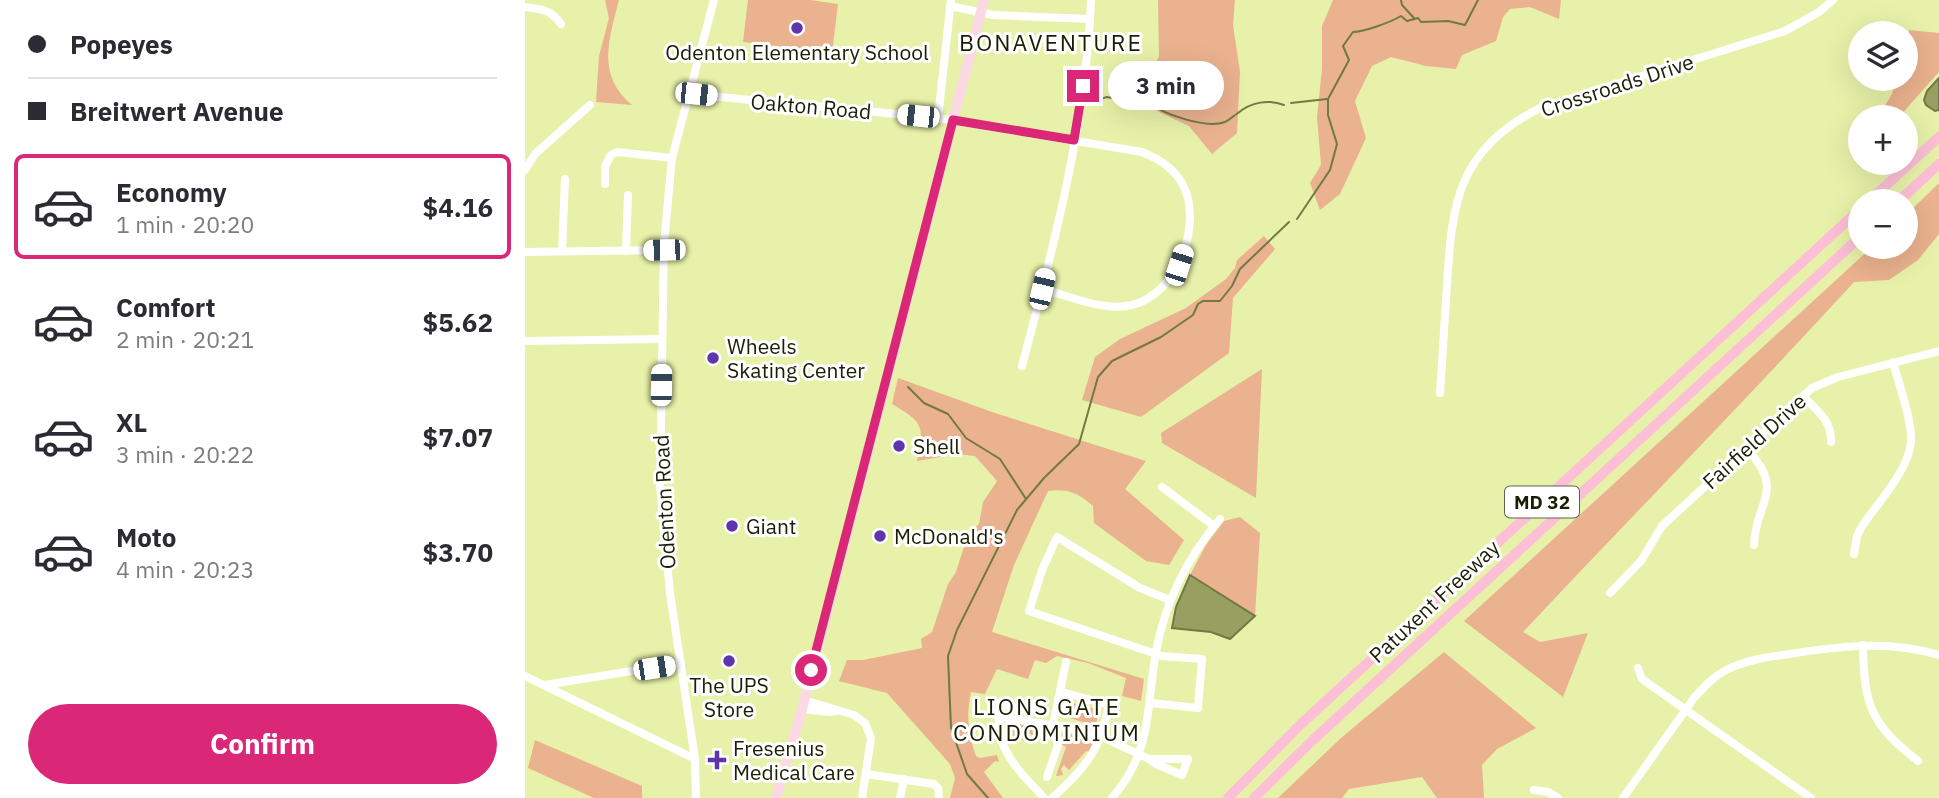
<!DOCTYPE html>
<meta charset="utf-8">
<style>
:root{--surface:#fff;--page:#f7f7f7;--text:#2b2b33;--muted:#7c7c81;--line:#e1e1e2;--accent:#db2777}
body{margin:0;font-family:"IBM Plex Sans",sans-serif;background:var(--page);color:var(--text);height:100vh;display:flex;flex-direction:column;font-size:26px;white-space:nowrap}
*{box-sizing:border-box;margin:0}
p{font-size:23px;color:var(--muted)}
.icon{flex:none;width:38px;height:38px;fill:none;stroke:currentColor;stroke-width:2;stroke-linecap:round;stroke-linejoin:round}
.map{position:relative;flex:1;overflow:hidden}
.panel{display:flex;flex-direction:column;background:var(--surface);width:525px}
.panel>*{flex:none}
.banner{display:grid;align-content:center;height:154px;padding:0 28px;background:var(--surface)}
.tools{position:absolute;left:1323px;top:21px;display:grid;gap:14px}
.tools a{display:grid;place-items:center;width:70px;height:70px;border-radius:50%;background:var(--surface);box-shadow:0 7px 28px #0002;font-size:35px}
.end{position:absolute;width:32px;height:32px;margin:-16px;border:9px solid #db2777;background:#fff;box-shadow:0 0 0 4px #fff}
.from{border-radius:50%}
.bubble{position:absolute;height:49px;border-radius:24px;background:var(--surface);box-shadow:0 7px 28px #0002;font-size:23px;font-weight:700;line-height:49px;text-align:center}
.car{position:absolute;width:21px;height:42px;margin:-21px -10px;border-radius:9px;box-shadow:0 0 5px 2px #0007;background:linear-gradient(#fff 24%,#345 0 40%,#fff 0 76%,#345 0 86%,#fff 0)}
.banner b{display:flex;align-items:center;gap:24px;height:66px;font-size:26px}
.banner b+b{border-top:2px solid var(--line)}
.banner i{width:18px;height:18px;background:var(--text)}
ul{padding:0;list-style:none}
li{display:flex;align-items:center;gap:21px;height:105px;margin:0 14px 10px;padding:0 14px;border:4px solid transparent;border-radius:10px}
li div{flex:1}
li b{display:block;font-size:26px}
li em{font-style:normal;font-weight:700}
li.selected{border-color:var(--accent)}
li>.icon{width:63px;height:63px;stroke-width:1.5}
.button{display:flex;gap:14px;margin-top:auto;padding:14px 28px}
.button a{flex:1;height:80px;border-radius:42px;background:var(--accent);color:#fff;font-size:28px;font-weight:700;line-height:80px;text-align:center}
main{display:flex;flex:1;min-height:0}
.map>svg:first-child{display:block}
.green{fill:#eab28e}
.water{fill:#98a061;stroke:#727944;stroke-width:2}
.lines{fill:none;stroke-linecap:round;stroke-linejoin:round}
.stream{stroke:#727944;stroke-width:2}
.minor{stroke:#fff;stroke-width:8}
.major{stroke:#fdd9e6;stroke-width:10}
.highway{stroke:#fcbfd6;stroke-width:10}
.route{stroke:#db2777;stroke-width:9}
.poi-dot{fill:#5f35ad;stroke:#fff;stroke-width:2.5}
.labels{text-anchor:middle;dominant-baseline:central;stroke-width:6;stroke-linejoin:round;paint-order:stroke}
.shield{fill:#fff;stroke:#5f624e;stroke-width:2}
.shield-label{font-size:19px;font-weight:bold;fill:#1b1e02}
.poi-label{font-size:21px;fill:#1b1e02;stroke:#fff;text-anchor:start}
.street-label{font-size:21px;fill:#1b1e02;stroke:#fff}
.neighbourhood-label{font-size:23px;letter-spacing:2px;fill:#1b1e02;stroke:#fff}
</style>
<main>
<section class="panel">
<div class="banner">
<b><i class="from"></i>Popeyes</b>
<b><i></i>Breitwert Avenue</b>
</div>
<ul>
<li class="selected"><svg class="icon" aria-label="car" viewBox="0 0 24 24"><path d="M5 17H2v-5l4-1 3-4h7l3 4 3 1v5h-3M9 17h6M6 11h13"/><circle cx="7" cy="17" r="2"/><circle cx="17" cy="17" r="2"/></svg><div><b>Economy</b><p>1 min · 20:20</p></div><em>$4.16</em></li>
<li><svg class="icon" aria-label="car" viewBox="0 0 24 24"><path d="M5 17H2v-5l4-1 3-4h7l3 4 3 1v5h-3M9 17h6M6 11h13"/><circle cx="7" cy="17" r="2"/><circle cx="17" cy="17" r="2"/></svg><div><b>Comfort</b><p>2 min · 20:21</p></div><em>$5.62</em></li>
<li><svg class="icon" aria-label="car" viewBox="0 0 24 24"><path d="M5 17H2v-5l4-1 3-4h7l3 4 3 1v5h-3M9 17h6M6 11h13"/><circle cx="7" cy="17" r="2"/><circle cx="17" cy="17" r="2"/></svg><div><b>XL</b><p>3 min · 20:22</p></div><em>$7.07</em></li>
<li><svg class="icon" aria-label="car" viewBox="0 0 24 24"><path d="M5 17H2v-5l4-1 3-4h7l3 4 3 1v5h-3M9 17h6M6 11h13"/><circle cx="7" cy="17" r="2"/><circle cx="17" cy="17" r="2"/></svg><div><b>Moto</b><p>4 min · 20:23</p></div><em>$3.70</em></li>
</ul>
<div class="button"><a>Confirm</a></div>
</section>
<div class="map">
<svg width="1414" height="798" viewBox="0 0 1414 798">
<rect width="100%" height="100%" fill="#e8f1a9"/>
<g class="green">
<path d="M80,0H94C84,39 71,75 107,105L71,102L74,56L84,18Z"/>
<polygon points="223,0 285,0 313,4 307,53 218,42"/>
<polygon points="633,0 710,0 708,25 715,72 712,133 687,154 664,126 634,112 612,91 634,57"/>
<polygon points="808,0 1036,0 1034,19 1005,7 985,9 978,17 971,41 937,55 931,69 901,66 866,57 847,66 830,101 841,138 815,194 795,210 785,183 796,165 792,117 797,69 797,26"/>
<polygon points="1384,30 1414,33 1414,72 1374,117 1353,117 1367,94 1372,79 1381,79 1381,45"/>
<path d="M1414,183V234L1393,260L1364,280L1329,282C1221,400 1108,515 998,632L1015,642L1063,633L1038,697L939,621L1347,247H1381V215Z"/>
<polygon points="739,236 750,249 708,298 704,353 616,417 557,400 570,357 595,339 661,308 701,279 710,268 712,260"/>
<polygon points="737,369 731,498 637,443 636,433"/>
<path d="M373,378L467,412L621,461L600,489L659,540L644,565L621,561L569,523L568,506C554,493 543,488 523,491L489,565L467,632L619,679L616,701L597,696L601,678L563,663L532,656L521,663L510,660L503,679L472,669L460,694L446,692C441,716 443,733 451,756L455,758L472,755L474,762L470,761L459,772L478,798H425L430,778L425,764L362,693L314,681L322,660H338L397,648L396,639L407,632L423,584L431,572L443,534L454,524L458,502L472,481L450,456L432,454L392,461C400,426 398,422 367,404Z"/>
<polygon points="715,517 735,533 730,616 665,575 681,545 699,521"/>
<polygon points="919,652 1011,728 972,749 957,765 959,798 912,798 897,777 824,789 817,798 753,798 816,738"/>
<polygon points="544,702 575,710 570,726 542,717"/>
<polygon points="484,722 513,726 511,736 504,734 501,743 493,736 487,738"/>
<polygon points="537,733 558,736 569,740 564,752 561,751 544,770 539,765 536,769 538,775 531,776 541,747 537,745"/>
<polygon points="10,740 117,786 117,798 69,798 3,768"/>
</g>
<g class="water">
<polygon points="1414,78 1414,110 1410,111 1401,105 1399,100 1402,91"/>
<polygon points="665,575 730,616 705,639 686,632 647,628 651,607"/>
</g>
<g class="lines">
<g class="stream">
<polyline points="876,0 877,5 889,18"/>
<path d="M562,103L582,97L611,103L623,102C637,114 681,129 700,122C705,120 708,116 713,113C726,102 744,99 759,105"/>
<polyline points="766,103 802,99"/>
<path d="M772,219L805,170L812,144L803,115V99L824,60L818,46L828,32C839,32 866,22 876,16L882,21L893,18L896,22L923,21L940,25L953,0"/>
<polyline points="383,387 399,403 423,414 441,438 475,459 501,499"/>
<polyline points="463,798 442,774 426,728 423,656 432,630 492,510 519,478 554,444 573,377 587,361 636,337 668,315 673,304 678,301 695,301 707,286 715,269 764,222"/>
</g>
<g class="minor">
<polyline points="425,6 468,15 565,19"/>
<path d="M0,7C17,9 26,10 36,24"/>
<path d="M164,94L413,118L617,152C634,159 649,168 658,185C678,224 653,294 607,305C579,312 545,296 517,289"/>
<polyline points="413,118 426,0"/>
<polyline points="0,170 10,154 65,105"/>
<polyline points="80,184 80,166 86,155 92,152 147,158"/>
<polyline points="37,251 40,179"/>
<polyline points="101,251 103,195"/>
<polyline points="0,252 139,250"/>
<polyline points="0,341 137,339"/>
<path d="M497,366C529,246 561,124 566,0"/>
<path d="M915,393C917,357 920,321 922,285C927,201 933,150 1015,108L1260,31L1294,12L1308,0"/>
<path d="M1278,396C1292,411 1307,420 1306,442"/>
<path d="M1221,448C1262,491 1230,502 1229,545"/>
<polyline points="637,487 689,526"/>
<path d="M1329,554L1332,536L1337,526C1352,504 1384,470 1386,442C1387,419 1374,385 1368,362"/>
<polyline points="1085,593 1116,561 1137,526 1287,388 1313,377 1414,351"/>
<path d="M1338,645C1339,704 1345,724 1393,761"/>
<polyline points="1113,668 1117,679 1286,798"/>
<polyline points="0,676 170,759"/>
<polyline points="20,685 156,663"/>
<polyline points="279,700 329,715 340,723 346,738 337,798"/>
<polyline points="626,703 673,708 677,659 637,656 504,611 517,570 532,537 615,588 645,600"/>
<polyline points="277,709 304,712 312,711"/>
<path d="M512,711L475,704C467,748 492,768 519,798"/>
<polyline points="473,717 539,727 577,737 624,759 663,759 657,775 631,764 624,759"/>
<polyline points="341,774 409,784 413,788 414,798"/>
<polyline points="522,777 533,745 528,725 541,662"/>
<polyline points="1009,790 1023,792 1033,798"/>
<polyline points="171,798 170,759 145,593 135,486 139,244 147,158 189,0"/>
<polyline points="375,798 379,779"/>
<path d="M527,798C560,769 576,749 584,705L537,692"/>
<path d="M587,798C628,751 621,708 631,652C640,602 662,558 695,519"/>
<path d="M1098,798L1169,698C1179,687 1188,677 1201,670C1221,660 1243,657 1264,654C1316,646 1363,640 1414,655"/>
</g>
<polyline class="major" points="251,798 277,709 459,0"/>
<g class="highway">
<polyline points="1344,201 1414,137"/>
<polyline points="1374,201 1414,164"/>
<polyline points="703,798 775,725 1335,209"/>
<polyline points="729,798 788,740 1335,237"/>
</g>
</g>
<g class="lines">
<polyline class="route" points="286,670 428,120 549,140 558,86"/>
</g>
<g class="poi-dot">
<circle cx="272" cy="28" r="7"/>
<circle cx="188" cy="358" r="7"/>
<circle cx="374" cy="446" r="7"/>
<circle cx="207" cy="526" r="7"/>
<circle cx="355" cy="536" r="7"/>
<circle cx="204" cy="661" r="7"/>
<path d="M188.5 749.5h7v7h7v7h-7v7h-7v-7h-7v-7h7z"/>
</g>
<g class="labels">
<rect class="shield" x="980" y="486.5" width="74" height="31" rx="5"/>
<g class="shield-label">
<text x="1017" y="502">MD 32</text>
</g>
<g class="poi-label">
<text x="272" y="52" text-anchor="middle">Odenton Elementary School</text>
<text x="202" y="346">Wheels<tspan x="202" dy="24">Skating Center</tspan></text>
<text x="388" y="446">Shell</text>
<text x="221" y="526">Giant</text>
<text x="369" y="536">McDonald's</text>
<text x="204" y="685" text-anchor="middle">The UPS<tspan x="204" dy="24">Store</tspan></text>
<text x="208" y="748">Fresenius<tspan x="208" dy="24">Medical Care</tspan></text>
</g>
<g class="street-label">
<text transform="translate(1092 85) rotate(-18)">Crossroads Drive</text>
<text transform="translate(286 106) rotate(5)">Oakton Road</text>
<text transform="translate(1229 441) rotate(-42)">Fairfield Drive</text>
<text transform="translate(139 502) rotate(-93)">Odenton Road</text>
<text transform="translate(909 601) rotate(-43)">Patuxent Freeway</text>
</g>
<g class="neighbourhood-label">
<text x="526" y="42">BONAVENTURE</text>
<text x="522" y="706">LIONS GATE<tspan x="522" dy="26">CONDOMINIUM</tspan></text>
</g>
</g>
</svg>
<div class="tools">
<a><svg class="icon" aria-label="layers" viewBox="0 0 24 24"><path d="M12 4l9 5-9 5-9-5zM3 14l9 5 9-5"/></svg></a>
<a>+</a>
<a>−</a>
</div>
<i class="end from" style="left:286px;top:670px"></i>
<i class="end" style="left:558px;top:86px"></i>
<div class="bubble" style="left:583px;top:61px;width:116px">3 min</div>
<i class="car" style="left:171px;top:94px;rotate:96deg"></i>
<i class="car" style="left:393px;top:116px;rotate:276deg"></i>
<i class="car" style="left:139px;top:250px;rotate:269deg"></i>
<i class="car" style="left:654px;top:265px;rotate:18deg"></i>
<i class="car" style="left:517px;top:289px;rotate:13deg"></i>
<i class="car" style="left:136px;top:385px;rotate:1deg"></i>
<i class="car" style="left:129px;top:668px;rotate:81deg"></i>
</div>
</main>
